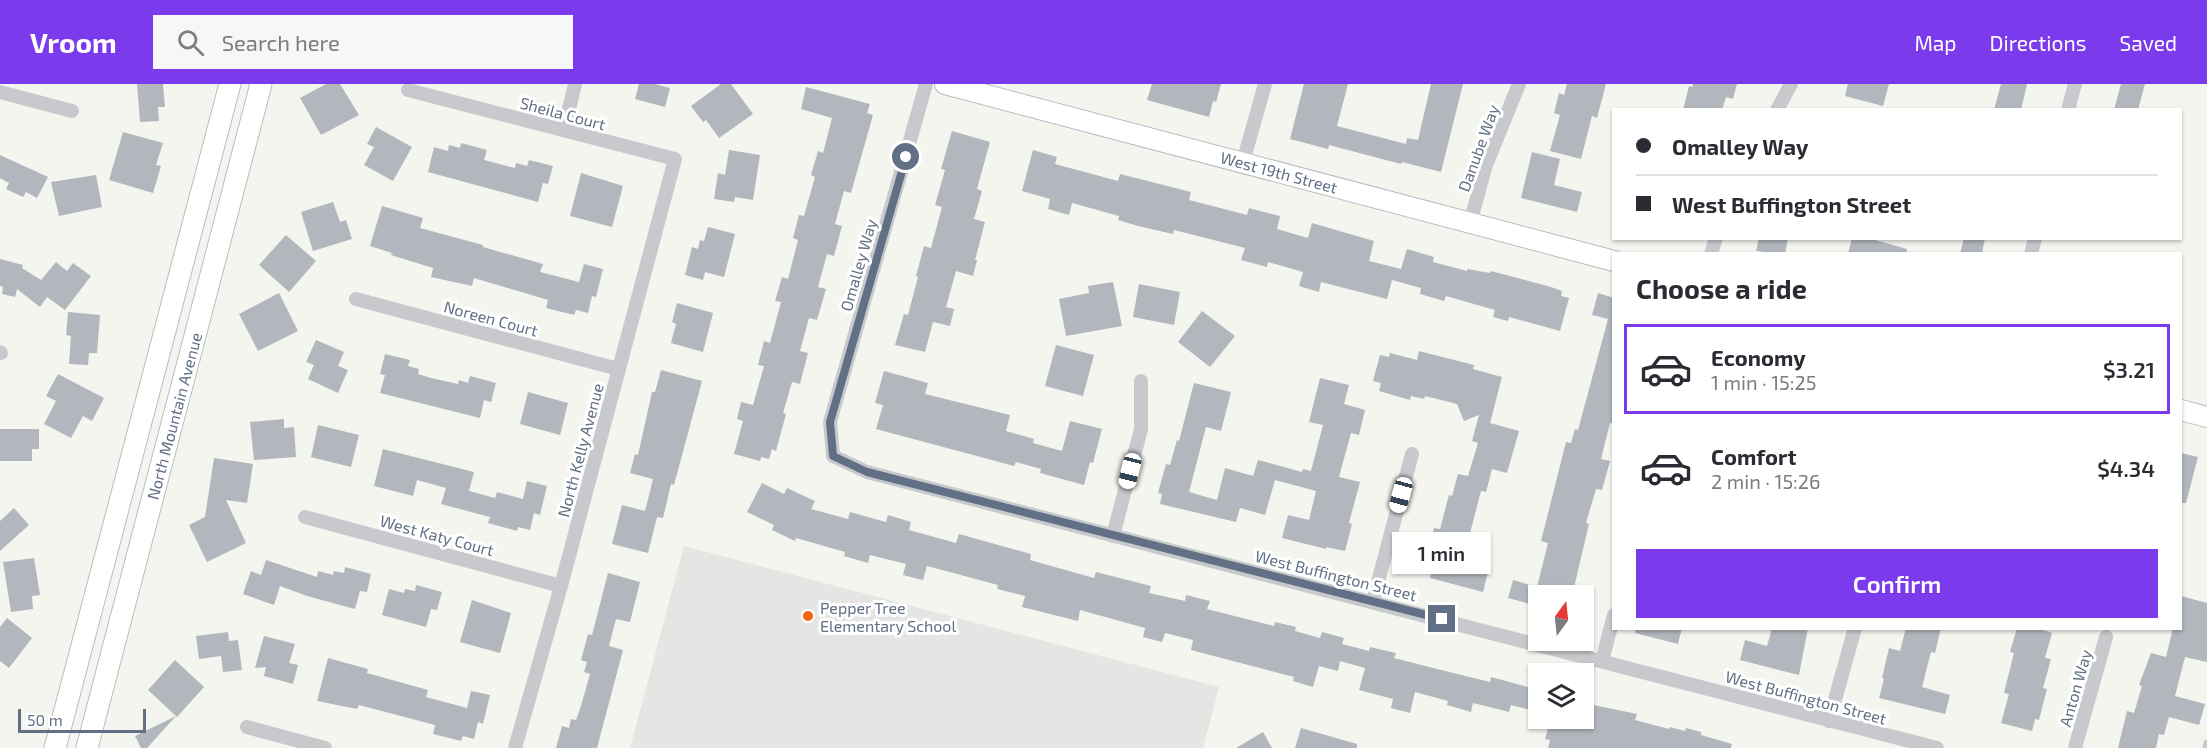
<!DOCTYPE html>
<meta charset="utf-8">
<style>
:root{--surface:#fff;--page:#f7f7f7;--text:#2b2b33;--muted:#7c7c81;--line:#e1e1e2;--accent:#7c3aed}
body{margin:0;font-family:"Exo 2",sans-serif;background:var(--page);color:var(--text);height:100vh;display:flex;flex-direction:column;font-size:22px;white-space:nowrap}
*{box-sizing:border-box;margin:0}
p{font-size:20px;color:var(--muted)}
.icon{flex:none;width:33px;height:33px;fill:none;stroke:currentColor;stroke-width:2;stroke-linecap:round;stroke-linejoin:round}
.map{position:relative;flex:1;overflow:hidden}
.drawer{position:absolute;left:1612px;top:168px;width:570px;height:378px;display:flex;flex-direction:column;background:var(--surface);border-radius:0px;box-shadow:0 2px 4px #0004}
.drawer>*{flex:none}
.banner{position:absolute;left:1612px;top:24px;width:570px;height:132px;border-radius:0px;box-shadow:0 2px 4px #0004;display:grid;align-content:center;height:132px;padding:0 24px;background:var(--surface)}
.needle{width:39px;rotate:15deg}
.tools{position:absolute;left:1528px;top:501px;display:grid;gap:12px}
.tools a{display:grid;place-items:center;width:66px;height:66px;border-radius:0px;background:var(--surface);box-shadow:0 2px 4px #0004;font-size:30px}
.scale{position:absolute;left:18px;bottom:15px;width:128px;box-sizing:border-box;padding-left:6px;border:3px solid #617085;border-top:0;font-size:16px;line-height:21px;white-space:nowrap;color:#617085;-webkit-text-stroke:4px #fff;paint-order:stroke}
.end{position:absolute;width:27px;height:27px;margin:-14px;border:8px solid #617085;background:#fff;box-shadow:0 0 0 3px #fff}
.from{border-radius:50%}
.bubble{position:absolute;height:42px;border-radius:0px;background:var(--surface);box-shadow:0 2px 4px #0004;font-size:20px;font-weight:600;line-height:42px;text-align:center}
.car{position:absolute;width:18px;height:36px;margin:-18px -9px;border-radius:8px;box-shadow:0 0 4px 2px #0007;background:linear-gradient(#fff 24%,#345 0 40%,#fff 0 76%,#345 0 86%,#fff 0)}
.banner b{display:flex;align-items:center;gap:21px;height:57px;font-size:22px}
.banner b+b{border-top:2px solid var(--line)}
.banner i{width:15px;height:15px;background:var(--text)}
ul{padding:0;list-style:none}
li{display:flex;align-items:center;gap:18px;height:90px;margin:0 12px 9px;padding:0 12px;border:3px solid transparent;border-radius:0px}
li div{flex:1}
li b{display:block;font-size:22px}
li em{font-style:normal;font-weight:600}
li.current{border-color:var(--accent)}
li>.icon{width:54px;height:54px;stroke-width:1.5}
h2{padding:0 24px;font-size:27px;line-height:72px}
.button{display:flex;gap:12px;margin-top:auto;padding:12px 24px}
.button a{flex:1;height:69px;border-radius:0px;background:var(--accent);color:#fff;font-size:24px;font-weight:600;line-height:69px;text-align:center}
header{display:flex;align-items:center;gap:36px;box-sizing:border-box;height:84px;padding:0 30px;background:var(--accent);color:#fff}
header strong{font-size:28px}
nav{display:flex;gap:33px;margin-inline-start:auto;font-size:21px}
.search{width:420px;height:54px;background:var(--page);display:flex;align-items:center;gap:15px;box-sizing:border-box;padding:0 21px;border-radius:0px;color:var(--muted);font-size:22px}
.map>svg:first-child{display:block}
.built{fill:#e5e6e4}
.building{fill:#b1b7bd}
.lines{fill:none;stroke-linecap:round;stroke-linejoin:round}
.secondary-casing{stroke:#b8bcc2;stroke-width:22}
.primary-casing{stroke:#b9bcc0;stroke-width:23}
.lane{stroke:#c7c9cd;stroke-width:7}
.street{stroke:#c7c9cd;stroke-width:14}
.secondary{stroke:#fff;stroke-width:20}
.primary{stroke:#fff;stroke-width:21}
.route{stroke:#617085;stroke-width:8}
.poi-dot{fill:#f46411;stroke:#fff;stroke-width:2}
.labels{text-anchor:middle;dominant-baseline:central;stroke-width:6;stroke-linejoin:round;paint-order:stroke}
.street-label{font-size:16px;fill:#617085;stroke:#fff}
.poi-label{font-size:16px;fill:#617085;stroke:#fff;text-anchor:start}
</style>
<header>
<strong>Vroom</strong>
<div class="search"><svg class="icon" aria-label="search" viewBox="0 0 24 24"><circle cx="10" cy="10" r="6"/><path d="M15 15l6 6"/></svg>Search here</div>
<nav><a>Map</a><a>Directions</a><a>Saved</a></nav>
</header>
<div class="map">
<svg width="2207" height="664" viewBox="0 0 2207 664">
<rect width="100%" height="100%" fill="#f5f5f0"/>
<polygon class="built" points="684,462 1219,603 1203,664 630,664"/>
<g class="building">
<polygon points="137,0 163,0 165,23 158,23 159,37 140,38"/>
<polygon points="326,0 340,0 359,31 321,51 300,14"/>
<polygon points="639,0 655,0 670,4 665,23 635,15"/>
<polygon points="721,0 731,0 753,30 719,54 706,36 703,38 691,22"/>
<polygon points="1152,0 1221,0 1216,18 1213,17 1209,33 1147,16"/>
<polygon points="1304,0 1348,0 1337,42 1406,60 1407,54 1418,56 1431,0 1463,0 1441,88 1402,78 1401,80 1329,61 1328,65 1290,55"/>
<polygon points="1567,0 1606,0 1597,34 1592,32 1581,75 1550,67 1560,31 1554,29 1559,9 1564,11"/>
<polygon points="1693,0 1737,0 1733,15 1726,13 1722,26 1683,26 1689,2 1692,3"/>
<polygon points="1848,0 1889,0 1883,22 1845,12"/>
<polygon points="2001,0 2027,0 2021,26 1994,26"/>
<polygon points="2121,0 2145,0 2138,26 2114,26"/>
<polygon points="806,3 870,20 867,29 873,31 851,109 844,107 835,140 842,142 834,172 827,170 818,203 826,205 817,236 809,234 800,267 808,269 800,300 792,298 783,329 786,330 776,367 772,365 769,375 761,373 760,377 734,370 743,337 737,335 741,318 753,321 764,282 758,281 764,257 770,259 781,218 775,217 782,193 788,195 798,156 793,154 799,131 804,132 815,93 811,91 818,67 823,69 832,34 801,25"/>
<polygon points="376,43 412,63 393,97 364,81 374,63 367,60"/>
<polygon points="952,47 990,58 977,105 982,107 974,135 985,138 975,176 977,176 973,192 956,187 946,223 954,225 950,242 933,238 925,268 895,261 904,230 908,231 918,193 916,192 924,162 931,164 942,123 935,121 945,86 941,85"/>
<polygon points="123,48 163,59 156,81 161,82 153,109 109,96"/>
<polygon points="461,59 487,66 484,76 515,84 516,79 527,82 529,76 553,82 548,100 543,99 538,118 428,88 434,63 448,67 449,61 460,64"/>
<polygon points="729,66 760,71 753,116 735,113 734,118 714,115 718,89 725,91"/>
<polygon points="1033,66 1057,73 1055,80 1096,91 1118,97 1120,90 1191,108 1189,116 1224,125 1247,131 1249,124 1280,132 1277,145 1308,154 1312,139 1374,157 1369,177 1401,185 1407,165 1434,173 1433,178 1467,187 1467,185 1490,189 1491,187 1551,203 1562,207 1561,212 1569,214 1560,247 1509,233 1508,237 1493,233 1495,226 1446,212 1444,217 1420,210 1421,204 1392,196 1387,215 1321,198 1319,208 1299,202 1303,188 1268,178 1267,183 1241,176 1245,164 1174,146 1173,150 1138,142 1118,136 1119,132 1072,119 1069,131 1048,125 1050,115 1022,107"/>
<polygon points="1532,68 1560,75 1554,101 1582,108 1577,128 1521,114"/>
<polygon points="0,71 48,93 37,114 26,108 23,113 6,105 9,99 0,94"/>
<polygon points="581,89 623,102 612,143 570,132"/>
<polygon points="96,91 102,123 59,132 51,98"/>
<polygon points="333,118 340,138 346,136 352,155 313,167 301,128"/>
<polygon points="382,122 423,134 420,144 483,161 483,163 543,180 540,188 579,198 584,180 603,185 596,213 592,212 588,229 576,226 574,231 546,224 548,216 474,194 472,202 431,193 433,184 391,171 392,169 370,162"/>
<polygon points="708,143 735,150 724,193 705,188 703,196 685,191 692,163 698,165 700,156 704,157"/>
<polygon points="286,151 316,177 289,208 259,181"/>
<polygon points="1759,154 1788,154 1785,170 1756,167"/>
<polygon points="1852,154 1868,154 1907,165 1907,170 1848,170"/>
<polygon points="1964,154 1985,154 1982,170 1960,170"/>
<polygon points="0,175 23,181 22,184 41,196 56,178 67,187 73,179 91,192 65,226 47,213 40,223 17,205 15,213 2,210 3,203 0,202"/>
<polygon points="1113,198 1122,242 1066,252 1059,215 1089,209 1088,202"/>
<polygon points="1139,200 1180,208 1174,241 1133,233"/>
<polygon points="279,209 298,247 258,267 239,230"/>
<polygon points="1598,209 1614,214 1614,340 1610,339 1601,375 1610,377 1602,406 1596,405 1586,439 1589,440 1572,512 1539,512 1539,522 1508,514 1513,496 1537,503 1548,459 1541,457 1566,358 1571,359 1575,345 1578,346 1608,235 1592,231"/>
<polygon points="677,219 713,229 703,268 671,259 676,240 672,238"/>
<polygon points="1202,227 1235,252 1210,283 1178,258"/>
<polygon points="68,228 100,231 97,269 89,269 88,281 69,280 71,252 66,251"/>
<polygon points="316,256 344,268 338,282 348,286 338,309 308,295 314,281 306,278"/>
<polygon points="1056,261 1094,271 1083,312 1045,302"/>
<polygon points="1419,267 1474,281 1473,285 1502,293 1490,339 1519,347 1507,389 1492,385 1486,408 1481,407 1469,453 1465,469 1475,472 1472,484 1488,488 1483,508 1430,494 1436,468 1428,466 1434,444 1440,445 1449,411 1452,412 1458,390 1468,392 1478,359 1472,357 1479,331 1464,337 1457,320 1425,312 1424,315 1411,312 1410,316 1379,307 1381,299 1373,297 1380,271 1389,273 1390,269 1417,276"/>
<polygon points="385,270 410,276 408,282 419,285 418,290 431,294 458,300 459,296 468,299 470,292 496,299 491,318 484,316 480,334 380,309 385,291 380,290"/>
<polygon points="661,286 702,297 674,401 671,400 663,434 657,433 648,469 612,460 622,421 645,427 653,395 630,389 635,370 638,371 652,308 655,308"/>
<polygon points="884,287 928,299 925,310 1010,331 1006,347 1034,355 1033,359 1062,367 1070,337 1102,345 1093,379 1090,378 1084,401 1040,389 1041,385 1016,378 1014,382 876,345 883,321 875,319"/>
<polygon points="58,290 104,314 92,337 83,332 71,354 44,340 56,317 46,312"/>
<polygon points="1320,294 1349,301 1344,320 1365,326 1359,351 1351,349 1339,393 1360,398 1349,439 1352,440 1345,467 1326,463 1326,465 1282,454 1288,431 1309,436 1316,407 1275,396 1265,431 1240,424 1236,438 1160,420 1162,410 1158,409 1166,380 1170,381 1177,356 1179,357 1194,299 1231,308 1221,347 1206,343 1189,408 1217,416 1225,384 1253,392 1258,376 1302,388 1303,385 1311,387 1323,341 1309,338"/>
<polygon points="528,308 568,319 560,351 520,340"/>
<polygon points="284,335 284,344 294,343 296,373 254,376 250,338"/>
<polygon points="318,341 359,351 351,383 311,373"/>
<polygon points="0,345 39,345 39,365 32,365 32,377 0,377"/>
<polygon points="383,365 474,388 469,407 495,414 497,408 523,415 527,397 547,402 540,431 534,429 530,446 518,443 517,447 488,439 490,433 441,420 446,404 417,396 413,412 374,402"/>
<polygon points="2181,369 2198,373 2186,419 2181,419"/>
<polygon points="214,374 253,380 247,419 226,416 246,459 207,478 189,441 205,433"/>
<polygon points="762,399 784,410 787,404 815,417 811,425 848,435 850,428 886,438 888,431 911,438 909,446 956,459 959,450 1031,470 1030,476 1094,494 1096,488 1151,502 1149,509 1185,517 1186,511 1210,517 1207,525 1274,542 1275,538 1296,543 1295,547 1320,554 1322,548 1344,554 1342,560 1369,567 1370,563 1396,569 1394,574 1441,586 1490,598 1491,593 1539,606 1539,628 1511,621 1509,628 1473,619 1471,628 1447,621 1448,617 1415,608 1410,629 1391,624 1393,615 1359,606 1365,584 1340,577 1338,587 1319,582 1313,603 1293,597 1294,593 1191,566 1193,556 1165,549 1162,558 1143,553 1145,544 1080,526 1078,537 1022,523 1025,512 997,505 998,501 927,482 923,496 903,491 906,480 870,471 868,479 844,472 845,468 796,454 795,457 772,446 774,441 747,428"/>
<polygon points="14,424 29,441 0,467 0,437"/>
<polygon points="34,474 40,511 32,512 33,525 11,528 3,478"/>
<polygon points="266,476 317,493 318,487 333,491 334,487 344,489 345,483 371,490 367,508 360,507 355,525 307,512 280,502 274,521 243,510 251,487 261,491"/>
<polygon points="608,489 640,498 630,538 616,535 609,562 623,566 597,664 556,664 562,642 569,644 571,635 576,636 581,622 590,590 584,588 587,578 581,576 588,550 592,551"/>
<polygon points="416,501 442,508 437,526 431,525 426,543 382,531 389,505 404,509 405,505 415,507"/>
<polygon points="2181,512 2207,519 2207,578 2185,573 2175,612 2205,620 2199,641 2169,633 2164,651 2159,650 2156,664 2118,664 2127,627 2134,629 2142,602 2139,601 2151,569 2166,573 2173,544 2181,544"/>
<polygon points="472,516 511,529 500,569 460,558"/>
<polygon points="7,534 32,554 9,584 0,577 0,543"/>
<polygon points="1636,544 1682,544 1678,560 1635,549"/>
<polygon points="1772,544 1808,544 1799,591 1740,576 1745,556 1767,562"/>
<polygon points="1906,544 1941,544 1935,569 1931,568 1922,603 1950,611 1945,630 1879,614 1884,595 1882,594 1889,564 1900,567"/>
<polygon points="2017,544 2036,544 2052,549 2045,574 2051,575 2043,604 2047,605 2039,636 2035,635 2032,647 2001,639 2009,610 2004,609 2014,569 2010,568"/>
<polygon points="228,548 229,557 238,556 242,586 223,588 221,572 199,575 196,552"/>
<polygon points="264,552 295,560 289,579 298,581 293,600 264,592 266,583 255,584"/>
<polygon points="328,574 368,585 367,589 428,606 426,613 467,624 471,607 490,611 483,640 478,638 474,655 463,652 461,657 433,650 435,641 359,621 357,625 317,617"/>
<polygon points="175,576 204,603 177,633 148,606"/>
<polygon points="1584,619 1637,630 1635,636 1669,645 1670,643 1685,647 1686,644 1701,648 1701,651 1732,660 1731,664 1548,664 1550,656 1545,655 1551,634 1584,634"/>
<polygon points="176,632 147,664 141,664 135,652"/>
<polygon points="1301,644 1357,660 1357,664 1295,664"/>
<polygon points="1263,648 1272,664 1236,664"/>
</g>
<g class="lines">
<defs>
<g id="secondary">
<polyline points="945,0 1614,177"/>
<polyline points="2181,326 2207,333"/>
</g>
<g id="primary">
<polyline points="55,664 230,0"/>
<polyline points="87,664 261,0"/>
</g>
</defs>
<use href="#secondary" class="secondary-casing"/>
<use href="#primary" class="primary-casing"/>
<polyline class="lane" points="2206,664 2207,659"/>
<g class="street">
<polyline points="926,0 830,338 833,372 867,388 1937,664"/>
<polyline points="408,6 675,75 561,502 515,664"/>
<polyline points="0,8 72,27"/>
<polyline points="1777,26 1791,0"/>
<polyline points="2068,26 2075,0"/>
<polyline points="564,46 575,0"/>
<polyline points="1243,78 1265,0"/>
<polyline points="1470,139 1486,81 1519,0"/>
<polyline points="1711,170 1716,154"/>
<polyline points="2031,170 2035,154"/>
<polyline points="356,215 618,285"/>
<polyline points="0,268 1,269"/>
<polyline points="305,433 561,502"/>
<polyline points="1113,452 1141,345 1141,297"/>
<polyline points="1373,517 1412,370"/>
<polyline points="1602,577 1614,531"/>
<polyline points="1829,637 1855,544"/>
<polyline points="247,643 325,664"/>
<polyline points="2075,664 2106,553"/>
</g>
<use href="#secondary" class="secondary"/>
<use href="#primary" class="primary"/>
</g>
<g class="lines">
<polyline class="route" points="906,73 830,338 833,372 867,388 1442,535"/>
</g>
<circle class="poi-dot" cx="808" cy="532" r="6"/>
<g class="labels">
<g class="street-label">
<text transform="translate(563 29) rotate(15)">Sheila Court</text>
<text transform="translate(1478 64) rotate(-70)">Danube Way</text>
<text transform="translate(1279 88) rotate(15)">West 19th Street</text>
<text transform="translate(858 181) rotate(-74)">Omalley Way</text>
<text transform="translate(491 234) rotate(15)">Noreen Court</text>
<text transform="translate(174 332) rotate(-75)">North Mountain Avenue</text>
<text transform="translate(580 366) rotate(-75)">North Kelly Avenue</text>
<text transform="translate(437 451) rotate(15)">West Katy Court</text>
<text transform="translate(1336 491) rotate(14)">West Buffington Street</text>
<text transform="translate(2075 604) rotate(-74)">Anton Way</text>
<text transform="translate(1806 613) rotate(15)">West Buffington Street</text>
</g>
<g class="poi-label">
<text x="820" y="523">Pepper Tree<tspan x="820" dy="18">Elementary School</tspan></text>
</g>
</g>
</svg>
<div class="tools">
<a><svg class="needle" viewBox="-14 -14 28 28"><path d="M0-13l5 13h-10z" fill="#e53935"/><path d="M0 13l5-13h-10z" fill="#7c7c81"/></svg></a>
<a><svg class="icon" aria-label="layers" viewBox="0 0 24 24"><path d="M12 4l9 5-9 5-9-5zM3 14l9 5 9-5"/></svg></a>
</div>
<div class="scale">50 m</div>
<i class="end from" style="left:906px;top:73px"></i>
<i class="end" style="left:1442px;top:535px"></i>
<div class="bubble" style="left:1392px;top:448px;width:99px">1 min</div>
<i class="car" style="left:1130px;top:387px;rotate:194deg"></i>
<i class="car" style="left:1401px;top:411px;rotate:195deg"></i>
<div class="banner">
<b><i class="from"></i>Omalley Way</b>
<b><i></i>West Buffington Street</b>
</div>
<section class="drawer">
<h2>Choose a ride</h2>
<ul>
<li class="current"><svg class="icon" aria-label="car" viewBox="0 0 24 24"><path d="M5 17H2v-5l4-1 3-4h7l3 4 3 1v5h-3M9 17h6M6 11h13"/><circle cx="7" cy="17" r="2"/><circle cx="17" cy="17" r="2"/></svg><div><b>Economy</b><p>1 min · 15:25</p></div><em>$3.21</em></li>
<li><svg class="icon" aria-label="car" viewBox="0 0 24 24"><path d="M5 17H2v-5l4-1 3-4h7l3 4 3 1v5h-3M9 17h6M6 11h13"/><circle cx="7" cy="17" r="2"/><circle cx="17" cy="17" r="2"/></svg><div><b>Comfort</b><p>2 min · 15:26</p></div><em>$4.34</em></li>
</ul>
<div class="button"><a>Confirm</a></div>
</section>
</div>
